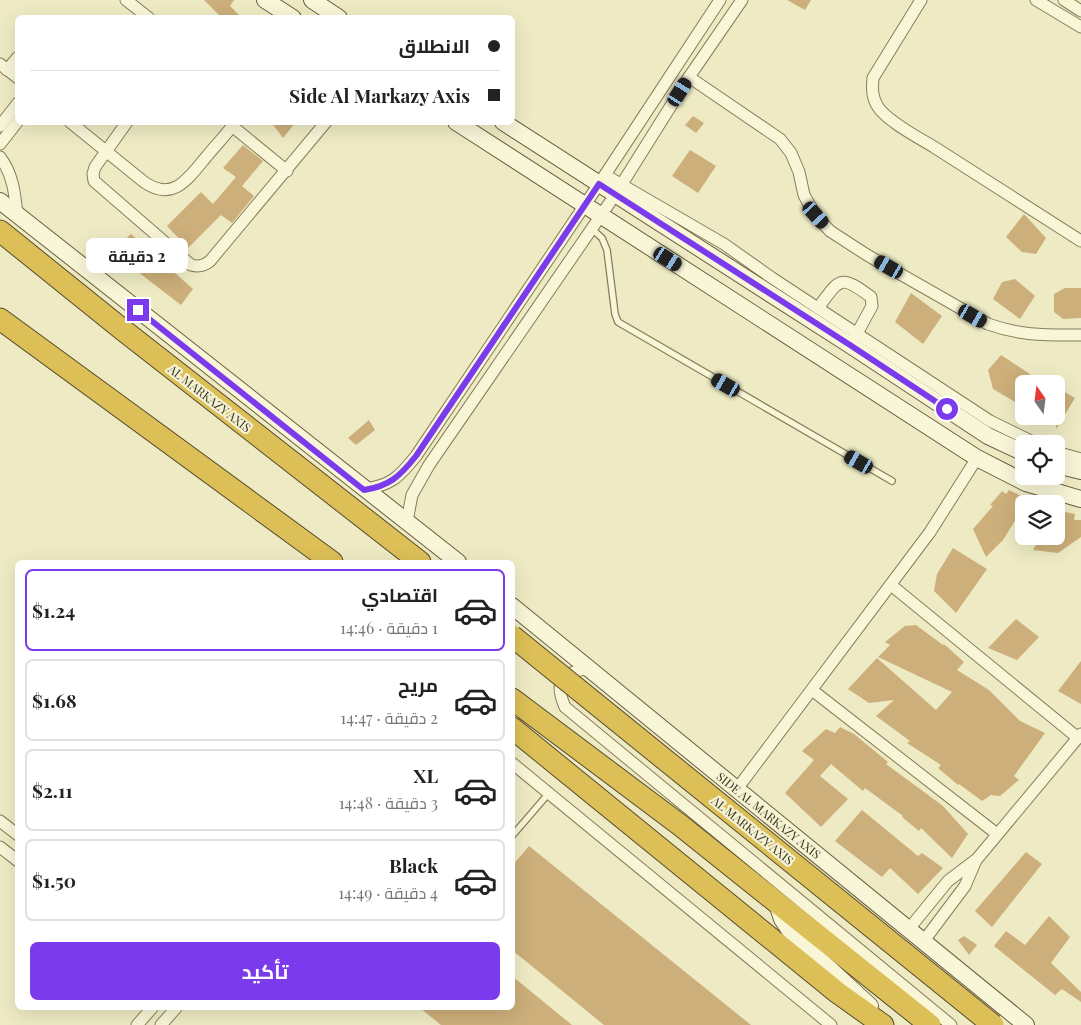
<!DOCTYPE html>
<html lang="ar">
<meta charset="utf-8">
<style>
:root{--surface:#fff;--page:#f2f2f2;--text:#222;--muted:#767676;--line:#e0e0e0;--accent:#7c3aed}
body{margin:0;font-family:"Playfair Display",Cairo,serif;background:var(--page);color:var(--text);direction:rtl;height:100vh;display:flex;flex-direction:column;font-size:19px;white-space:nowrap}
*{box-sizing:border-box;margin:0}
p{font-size:16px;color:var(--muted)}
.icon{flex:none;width:28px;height:28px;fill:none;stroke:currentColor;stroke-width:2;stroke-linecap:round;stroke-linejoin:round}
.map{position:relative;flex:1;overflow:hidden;direction:ltr}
.panel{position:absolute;left:15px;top:560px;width:500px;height:450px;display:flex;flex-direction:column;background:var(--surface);border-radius:8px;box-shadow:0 5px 20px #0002;direction:rtl}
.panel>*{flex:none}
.guide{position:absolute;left:15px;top:15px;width:500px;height:110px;border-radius:8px;box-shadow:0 5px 20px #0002;direction:rtl;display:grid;align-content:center;height:110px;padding:0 15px;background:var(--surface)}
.needle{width:32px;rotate:346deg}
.controls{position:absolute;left:1015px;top:375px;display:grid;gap:10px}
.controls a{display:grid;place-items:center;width:50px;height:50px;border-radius:8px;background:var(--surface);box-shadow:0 5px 20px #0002;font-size:25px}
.end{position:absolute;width:22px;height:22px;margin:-11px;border:6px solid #7c3aed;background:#fff;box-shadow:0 0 0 2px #fff}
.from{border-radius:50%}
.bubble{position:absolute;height:35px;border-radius:8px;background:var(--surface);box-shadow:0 5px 20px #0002;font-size:16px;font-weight:700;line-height:35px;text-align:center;direction:rtl}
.car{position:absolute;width:15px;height:30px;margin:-15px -8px;border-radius:6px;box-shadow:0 0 4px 1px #0007;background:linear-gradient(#222 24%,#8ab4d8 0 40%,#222 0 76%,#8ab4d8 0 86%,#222 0)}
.guide b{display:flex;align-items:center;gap:18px;height:48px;font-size:19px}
.guide b+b{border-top:1px solid var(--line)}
.guide i{width:12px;height:12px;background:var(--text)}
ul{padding:9px 0 0;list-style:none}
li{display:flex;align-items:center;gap:15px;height:82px;margin:0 10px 8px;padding:0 5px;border:2px solid var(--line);border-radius:8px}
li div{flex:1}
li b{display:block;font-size:19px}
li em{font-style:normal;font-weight:700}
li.on{border-color:var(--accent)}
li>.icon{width:45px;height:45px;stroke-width:1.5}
.button{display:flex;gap:10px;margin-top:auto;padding:10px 15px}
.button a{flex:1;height:58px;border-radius:8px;background:var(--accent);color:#fff;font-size:20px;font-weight:700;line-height:58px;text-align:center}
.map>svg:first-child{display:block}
.building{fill:#ccaf7a}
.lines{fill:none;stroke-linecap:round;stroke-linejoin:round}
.lane-casing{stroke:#887d5b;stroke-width:8}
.street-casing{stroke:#887d5b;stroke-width:13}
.secondary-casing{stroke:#6a5e3e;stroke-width:18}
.highway-casing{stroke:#564a2f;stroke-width:23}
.lane{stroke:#f8f6d7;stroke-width:5.5}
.street{stroke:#f8f6d7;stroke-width:11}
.secondary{stroke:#f8f6d7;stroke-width:16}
.highway{stroke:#dcbf56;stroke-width:21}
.highway-bridge-casing{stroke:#564a2f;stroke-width:23;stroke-linecap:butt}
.highway-bridge{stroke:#dcbf56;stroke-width:21}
.route{stroke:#7c3aed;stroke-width:6}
.labels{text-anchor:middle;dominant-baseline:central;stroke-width:4.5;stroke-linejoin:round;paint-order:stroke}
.street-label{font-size:12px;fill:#38311e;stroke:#f5f3d4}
</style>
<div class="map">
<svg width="1081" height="1025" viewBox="0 0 1081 1025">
<rect width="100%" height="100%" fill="#eeebc4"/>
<g class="building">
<polygon points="204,0 234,0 230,6 242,18 222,18"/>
<polygon points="787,0 811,0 805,10"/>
<polygon points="693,116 704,123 696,133 685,125"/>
<polygon points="271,122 296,122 283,138"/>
<polygon points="243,145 263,161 242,186 254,196 232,223 221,215 188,248 167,226 201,192 213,204 236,177 223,168"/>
<polygon points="690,150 716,166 698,193 672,176"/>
<polygon points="1024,214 1046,238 1036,254 1022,252 1006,237"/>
<polygon points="131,234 193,289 181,305 112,252"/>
<polygon points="1015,279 1035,296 1020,319 993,299 1002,282"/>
<polygon points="1065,288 1081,288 1081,318 1063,319 1054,312 1054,294"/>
<polygon points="911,293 942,316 923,344 895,322"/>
<polygon points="1001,355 1030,374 1015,402 993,389 988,370"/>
<polygon points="1056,387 1075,398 1056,429"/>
<polygon points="369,420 375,430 356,445 348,438"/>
<polygon points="1009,490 1024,497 1024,523 1016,519 1003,540 986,557 973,529 993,506 990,505 1002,491 1006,494"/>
<polygon points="1056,510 1075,514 1074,520 1081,520 1081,537 1058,553 1033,550 1041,536 1056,536"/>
<polygon points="953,548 987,569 956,613 934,591 937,574"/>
<polygon points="1016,619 1039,637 1017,660 988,648"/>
<polygon points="916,625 943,645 944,644 964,662 957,670 989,690 1020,721 1045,733 1014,776 1019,780 1000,796 991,795 982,801 959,784 958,785 938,768 941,765 907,743 910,741 876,716 894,700 869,703 848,689 877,658 936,710 952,692 878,657 890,645 885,642 905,626"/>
<polygon points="1081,661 1081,704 1058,691"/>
<polygon points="840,727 854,734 888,762 886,764 943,806 968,834 952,858 921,828 919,831 902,817 903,816 865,788 863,791 831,764 820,776 848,799 821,827 785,793 814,760 802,751 826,729 835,733"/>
<polygon points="862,810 918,856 922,853 943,868 918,894 890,868 882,877 835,841"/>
<polygon points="529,846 751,1025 604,1025 512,950 512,866"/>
<polygon points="1026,852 1042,864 992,927 975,911"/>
<polygon points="1049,916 1070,937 1051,963 1081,992 1081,1002 1062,989 1055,995 994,946 1006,931 1025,945"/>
<polygon points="964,936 977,945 969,955 958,940"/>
<polygon points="512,976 572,1025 441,1025 420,1008 512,1008"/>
</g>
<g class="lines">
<defs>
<g id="lane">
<polyline points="592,229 602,238 607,250 615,314 618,322 892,481"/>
<polyline points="512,836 549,793"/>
</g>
<g id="street">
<polyline points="126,0 149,18"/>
<path d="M921,0L873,78C872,89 872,98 878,107C887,121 919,138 934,147C983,178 1032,210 1081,241"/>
<polyline points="1036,0 1081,27"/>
<polyline points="1064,0 1081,11"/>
<polyline points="0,64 18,78"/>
<polyline points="7,70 18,57"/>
<path d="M689,77L780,139L791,153L799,172L804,195L815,215L830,231L867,255L988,324C1021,336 1046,335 1081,335"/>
<path d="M70,122L144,182C174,203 189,177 207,156C216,145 227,134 235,122"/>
<path d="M127,122L95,167L93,174L94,181L191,265C198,267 204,266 210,261L326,122"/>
<polyline points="0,126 18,103"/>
<polyline points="232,126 287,171"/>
<polyline points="0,144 18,121"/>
<path d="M0,157C13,174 15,194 17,215"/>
<polyline points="605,175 724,244 772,278 990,421 1037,444"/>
<path d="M818,308C840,279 839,273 871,297L872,306L854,339"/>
<polyline points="1056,452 1081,459"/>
<path d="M364,489C391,486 400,476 416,456L599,184L720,0"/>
<polyline points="407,521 412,495 429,465 615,195 689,77 742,0"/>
<polyline points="891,585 1078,738"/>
<path d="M589,668C563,673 553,680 565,707L951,1025"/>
<polyline points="812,690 997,834"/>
<polyline points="512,763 831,1025"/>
<polyline points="737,789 930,532 977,458"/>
<polyline points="0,821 18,835"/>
<polyline points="0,847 18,861"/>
<polyline points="908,930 948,881 977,859 1081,734"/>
<polyline points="923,942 965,886 976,860"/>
<polyline points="137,1025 152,1008"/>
<polyline points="161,1025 176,1008"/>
</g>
<g id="secondary">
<polyline points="265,0 293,18"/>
<polyline points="312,0 339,18"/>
<polyline points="456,122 977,458 1026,483 1081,499"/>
<polyline points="503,122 850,345 988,436 1024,453"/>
<polyline points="0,201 458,562"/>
<polyline points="1056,465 1081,471"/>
<polyline points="512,606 1026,1025"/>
<polyline points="776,901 782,919 792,934 870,1006"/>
</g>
<g id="highway">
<polyline points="0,231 123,330 420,562"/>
<polyline points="0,319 332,562"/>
<polyline points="512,699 680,825 930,1025"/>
<polyline points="512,728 838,993 883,1025"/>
</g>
</defs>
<use href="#lane" class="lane-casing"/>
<use href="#street" class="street-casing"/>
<use href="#secondary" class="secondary-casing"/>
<use href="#highway" class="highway-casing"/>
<use href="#lane" class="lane"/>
<use href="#street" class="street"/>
<use href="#secondary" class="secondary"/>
<use href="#highway" class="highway"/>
<defs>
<polyline id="highway-bridge" points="512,636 993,1025"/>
</defs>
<use href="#highway-bridge" class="highway-bridge-casing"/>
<use href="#highway-bridge" class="highway-bridge"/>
</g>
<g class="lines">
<path class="route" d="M138,310L364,490C390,486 400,476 416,456L599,184L850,345L947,409"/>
</g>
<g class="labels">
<g class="street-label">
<text transform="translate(210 398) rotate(38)">AL MARKAZY AXIS</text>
<text transform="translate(769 815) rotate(39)">SIDE AL MARKAZY AXIS</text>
<text transform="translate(753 830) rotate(39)">AL MARKAZY AXIS</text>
</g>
</g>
</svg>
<div class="controls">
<a><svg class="needle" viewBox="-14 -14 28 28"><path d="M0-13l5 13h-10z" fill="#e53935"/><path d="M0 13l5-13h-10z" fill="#767676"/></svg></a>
<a><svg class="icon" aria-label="locate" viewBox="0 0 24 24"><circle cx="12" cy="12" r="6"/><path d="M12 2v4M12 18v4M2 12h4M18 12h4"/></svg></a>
<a><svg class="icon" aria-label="layers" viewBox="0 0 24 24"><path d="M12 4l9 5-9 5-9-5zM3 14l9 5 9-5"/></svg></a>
</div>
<i class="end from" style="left:947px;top:409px"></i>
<i class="end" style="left:138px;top:310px"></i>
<div class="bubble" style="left:86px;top:238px;width:102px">2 دقيقة</div>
<i class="car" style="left:680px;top:92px;rotate:32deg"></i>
<i class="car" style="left:816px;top:215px;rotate:138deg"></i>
<i class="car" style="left:668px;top:259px;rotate:123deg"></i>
<i class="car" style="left:889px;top:267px;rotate:300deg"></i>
<i class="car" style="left:973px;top:316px;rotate:120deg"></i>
<i class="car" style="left:726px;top:385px;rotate:300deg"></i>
<i class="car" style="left:859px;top:462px;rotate:300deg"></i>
<div class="guide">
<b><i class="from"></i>الانطلاق</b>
<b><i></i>Side Al Markazy Axis</b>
</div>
<section class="panel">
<ul>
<li class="on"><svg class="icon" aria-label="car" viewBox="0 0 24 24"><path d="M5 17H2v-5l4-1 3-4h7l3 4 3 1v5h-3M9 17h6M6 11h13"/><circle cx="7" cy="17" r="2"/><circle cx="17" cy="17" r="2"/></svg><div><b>اقتصادي</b><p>1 دقيقة · 14:46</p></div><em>$1.24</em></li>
<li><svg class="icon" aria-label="car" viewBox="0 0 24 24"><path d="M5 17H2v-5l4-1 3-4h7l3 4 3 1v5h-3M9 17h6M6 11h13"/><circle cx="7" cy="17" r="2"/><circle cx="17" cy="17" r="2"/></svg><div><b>مريح</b><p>2 دقيقة · 14:47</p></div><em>$1.68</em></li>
<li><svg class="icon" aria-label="car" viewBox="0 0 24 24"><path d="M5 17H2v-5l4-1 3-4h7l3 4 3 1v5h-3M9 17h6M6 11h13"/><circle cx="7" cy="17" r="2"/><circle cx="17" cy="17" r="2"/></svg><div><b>XL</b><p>3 دقيقة · 14:48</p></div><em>$2.11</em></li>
<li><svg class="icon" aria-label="car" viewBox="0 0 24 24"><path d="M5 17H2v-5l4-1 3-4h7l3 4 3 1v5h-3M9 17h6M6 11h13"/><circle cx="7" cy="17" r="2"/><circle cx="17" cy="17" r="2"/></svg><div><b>Black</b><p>4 دقيقة · 14:49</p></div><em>$1.50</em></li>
</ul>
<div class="button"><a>تأكيد</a></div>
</section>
</div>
